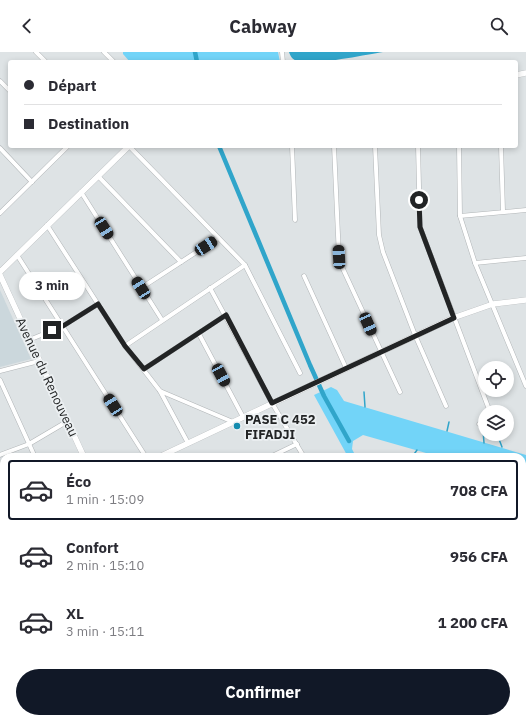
<!DOCTYPE html>
<html lang="fr">
<meta charset="utf-8">
<style>
:root{--surface:#fff;--page:#f2f2f3;--text:#2b2b33;--muted:#7c7c81;--line:#e1e1e2;--accent:#111827}
body{margin:0;font-family:"IBM Plex Sans",sans-serif;background:var(--page);color:var(--text);height:100vh;display:flex;flex-direction:column;font-size:15px;white-space:nowrap}
*{box-sizing:border-box;margin:0}
p{font-size:13px;color:var(--muted)}
.icon{flex:none;width:22px;height:22px;fill:none;stroke:currentColor;stroke-width:2;stroke-linecap:round;stroke-linejoin:round}
.map{position:relative;flex:1;overflow:hidden}
.panel{position:absolute;left:0px;top:401px;width:526px;height:270px;display:flex;flex-direction:column;background:var(--surface);border-radius:12px 12px 0 0;box-shadow:0 2px 6px #0003}
.panel>*{flex:none}
.hud{position:absolute;left:8px;top:8px;width:510px;height:88px;border-radius:4px;box-shadow:0 2px 6px #0003;display:grid;align-content:center;height:88px;padding:0 16px;background:var(--surface)}
.fabs{position:absolute;left:478px;top:309px;display:grid;gap:8px}
.fabs a{display:grid;place-items:center;width:36px;height:36px;border-radius:50%;background:var(--surface);box-shadow:0 2px 6px #0003;font-size:20px}
.end{position:absolute;width:18px;height:18px;margin:-9px;border:5px solid #222425;background:#fff;box-shadow:0 0 0 2px #fff}
.from{border-radius:50%}
.bubble{position:absolute;height:28px;border-radius:14px;background:var(--surface);box-shadow:0 2px 6px #0003;font-size:13px;font-weight:700;line-height:28px;text-align:center}
.car{position:absolute;width:12px;height:24px;margin:-12px -6px;border-radius:5px;box-shadow:0 0 3px 1px #0007;background:linear-gradient(#222 24%,#8ab4d8 0 40%,#222 0 76%,#8ab4d8 0 86%,#222 0)}
.hud b{display:flex;align-items:center;gap:14px;height:38px;font-size:15px}
.hud b+b{border-top:1px solid var(--line)}
.hud i{width:10px;height:10px;background:var(--text)}
ul{padding:7px 0 0;list-style:none}
li{display:flex;align-items:center;gap:12px;height:60px;margin:0 8px 6px;padding:0 8px;border:2px solid transparent;border-radius:4px}
li div{flex:1}
li b{display:block;font-size:15px}
li em{font-style:normal;font-weight:700}
li.selected{border-color:var(--accent)}
li>.icon{width:36px;height:36px;stroke-width:1.5}
.action{display:flex;gap:8px;margin-top:auto;padding:8px 16px}
.action a{flex:1;height:46px;border-radius:24px;background:var(--accent);color:#fff;font-size:16px;font-weight:700;line-height:46px;text-align:center}
header{display:flex;justify-content:space-between;align-items:center;height:52px;padding:0 16px;background:var(--surface);font-size:18px;font-weight:700}
.map>svg:first-child{display:block}
.built{fill:#cbd7dc}
.green{fill:#72d4f8}
.water{fill:#30a5ca}
.lines{fill:none;stroke-linecap:round;stroke-linejoin:round}
.stream{stroke:#30a5ca;stroke-width:1.5}
.canal{stroke:#30a5ca;stroke-width:4.5}
.street-casing{stroke:#b1b5b7;stroke-width:5}
.secondary-casing{stroke:#b1b5b7;stroke-width:6}
.street{stroke:#fff;stroke-width:4}
.secondary{stroke:#fff;stroke-width:5.5}
.route{stroke:#222425;stroke-width:5}
.poi-dot{fill:#148caf;stroke:#ecf0f2;stroke-width:1.5}
.labels{text-anchor:middle;dominant-baseline:central;stroke-width:3.5;stroke-linejoin:round;paint-order:stroke}
.street-label{font-size:13px;fill:#222425;stroke:#ecf0f2}
.poi-label{font-size:13px;font-weight:bold;fill:#222425;stroke:#ecf0f2;text-anchor:start}
</style>
<header><svg class="icon" aria-label="back" viewBox="0 0 24 24"><path d="M15 5l-7 7 7 7"/></svg>Cabway<svg class="icon" aria-label="search" viewBox="0 0 24 24"><circle cx="10" cy="10" r="6"/><path d="M15 15l6 6"/></svg></header>
<div class="map">
<svg width="526" height="671" viewBox="0 0 526 671">
<rect width="100%" height="100%" fill="#dee3e5"/>
<polygon class="built" points="0,238 31,307 0,315"/>
<g class="green">
<polygon points="123,0 278,0 280,10 130,10 123,2"/>
<polygon points="331,335 337,338 344,349 526,403 526,431 522,430 522,405 440,405 363,383 353,389 352,397 356,405 348,405 314,343"/>
<polygon points="56,667 58,671 20,671 18,668"/>
</g>
<path class="water" d="M289,0H383C365,3 315,13 300,10C293,8 291,6 289,0Z"/>
<g class="lines">
<g class="stream">
<polyline points="364,340 365,355"/>
<polyline points="483,378 484,391"/>
<polyline points="447,379 449,370"/>
<polyline points="497,382 502,395"/>
<polyline points="412,405 417,398"/>
</g>
<g class="canal">
<polyline points="195,0 197,10"/>
<polyline points="219,94 310,313 324,344 349,389"/>
</g>
<defs>
<g id="street">
<polyline points="36,0 46,10"/>
<polyline points="104,0 114,10"/>
<polyline points="282,0 283,10"/>
<polyline points="0,29 10,39"/>
<polyline points="129,94 245,213 300,321"/>
<polyline points="292,94 295,168"/>
<polyline points="334,94 339,205 343,217 400,340"/>
<polyline points="375,94 379,183 383,200 415,283 446,354"/>
<polyline points="418,94 420,175 490,360"/>
<polyline points="459,94 460,164 475,211 526,334"/>
<polyline points="501,94 503,159"/>
<polyline points="0,96 32,130"/>
<polyline points="98,124 181,210"/>
<polyline points="81,140 162,268"/>
<polyline points="0,161 68,94"/>
<polyline points="460,164 526,158"/>
<polyline points="47,173 125,294 160,339 188,391"/>
<polyline points="17,203 146,405"/>
<polyline points="475,211 526,206"/>
<polyline points="304,224 346,316"/>
<polyline points="141,236 218,186"/>
<polyline points="210,236 272,351 304,405"/>
<polyline points="199,282 243,365"/>
<polyline points="29,288 63,274 98,252"/>
<polyline points="125,294 245,213"/>
<polyline points="144,317 226,263"/>
<polyline points="0,319 39,309"/>
<polyline points="0,328 35,405"/>
<polyline points="160,339 233,370"/>
<polyline points="479,372 485,373"/>
<polyline points="0,403 29,392 68,369"/>
<polyline points="270,405 297,392"/>
<polyline points="0,439 4,448"/>
<polyline points="522,449 526,451"/>
<polyline points="522,455 526,462"/>
<polyline points="0,508 4,506"/>
<polyline points="522,533 526,540"/>
<polyline points="0,594 4,596"/>
<polyline points="522,607 526,607"/>
<polyline points="522,616 526,624"/>
<polyline points="0,638 4,646"/>
<polyline points="14,667 15,671"/>
<polyline points="102,667 104,671"/>
<polyline points="155,667 158,671"/>
<polyline points="164,667 173,671"/>
<polyline points="309,667 316,671"/>
<polyline points="390,667 404,671"/>
<polyline points="485,667 486,671"/>
<polyline points="501,667 505,671"/>
<polyline points="0,669 4,667"/>
<polyline points="243,671 244,667"/>
<polyline points="408,671 408,667"/>
<polyline points="450,671 450,667"/>
</g>
<g id="secondary">
<polyline points="516,23 526,21"/>
<polyline points="0,220 129,94"/>
<polyline points="0,223 84,405"/>
<polyline points="159,405 453,266 493,252 526,248"/>
<polyline points="230,667 235,671"/>
</g>
</defs>
<use href="#street" class="street-casing"/>
<use href="#secondary" class="secondary-casing"/>
<use href="#street" class="street"/>
<use href="#secondary" class="secondary"/>
</g>
<g class="lines">
<polyline class="route" points="52,278 63,274 98,252 125,294 144,317 226,263 272,351 454,266 420,175 419,148"/>
</g>
<circle class="poi-dot" cx="237" cy="374" r="4"/>
<g class="labels">
<g class="street-label">
<text transform="translate(47 325) rotate(65)">Avenue du Renouveau</text>
</g>
<g class="poi-label">
<text x="245" y="367">PASE C 452<tspan x="245" dy="15">FIFADJI</tspan></text>
</g>
</g>
</svg>
<div class="fabs">
<a><svg class="icon" aria-label="locate" viewBox="0 0 24 24"><circle cx="12" cy="12" r="6"/><path d="M12 2v4M12 18v4M2 12h4M18 12h4"/></svg></a>
<a><svg class="icon" aria-label="layers" viewBox="0 0 24 24"><path d="M12 4l9 5-9 5-9-5zM3 14l9 5 9-5"/></svg></a>
</div>
<i class="end from" style="left:419px;top:148px"></i>
<i class="end" style="left:52px;top:278px"></i>
<div class="bubble" style="left:19px;top:220px;width:66px">3 min</div>
<i class="car" style="left:104px;top:176px;rotate:148deg"></i>
<i class="car" style="left:206px;top:194px;rotate:57deg"></i>
<i class="car" style="left:339px;top:205px;rotate:357deg"></i>
<i class="car" style="left:141px;top:236px;rotate:328deg"></i>
<i class="car" style="left:368px;top:272px;rotate:156deg"></i>
<i class="car" style="left:221px;top:323px;rotate:152deg"></i>
<i class="car" style="left:113px;top:353px;rotate:327deg"></i>
<div class="hud">
<b><i class="from"></i>Départ</b>
<b><i></i>Destination</b>
</div>
<section class="panel">
<ul>
<li class="selected"><svg class="icon" aria-label="car" viewBox="0 0 24 24"><path d="M5 17H2v-5l4-1 3-4h7l3 4 3 1v5h-3M9 17h6M6 11h13"/><circle cx="7" cy="17" r="2"/><circle cx="17" cy="17" r="2"/></svg><div><b>Éco</b><p>1 min · 15:09</p></div><em>708 CFA</em></li>
<li><svg class="icon" aria-label="car" viewBox="0 0 24 24"><path d="M5 17H2v-5l4-1 3-4h7l3 4 3 1v5h-3M9 17h6M6 11h13"/><circle cx="7" cy="17" r="2"/><circle cx="17" cy="17" r="2"/></svg><div><b>Confort</b><p>2 min · 15:10</p></div><em>956 CFA</em></li>
<li><svg class="icon" aria-label="car" viewBox="0 0 24 24"><path d="M5 17H2v-5l4-1 3-4h7l3 4 3 1v5h-3M9 17h6M6 11h13"/><circle cx="7" cy="17" r="2"/><circle cx="17" cy="17" r="2"/></svg><div><b>XL</b><p>3 min · 15:11</p></div><em>1 200 CFA</em></li>
</ul>
<div class="action"><a>Confirmer</a></div>
</section>
</div>
